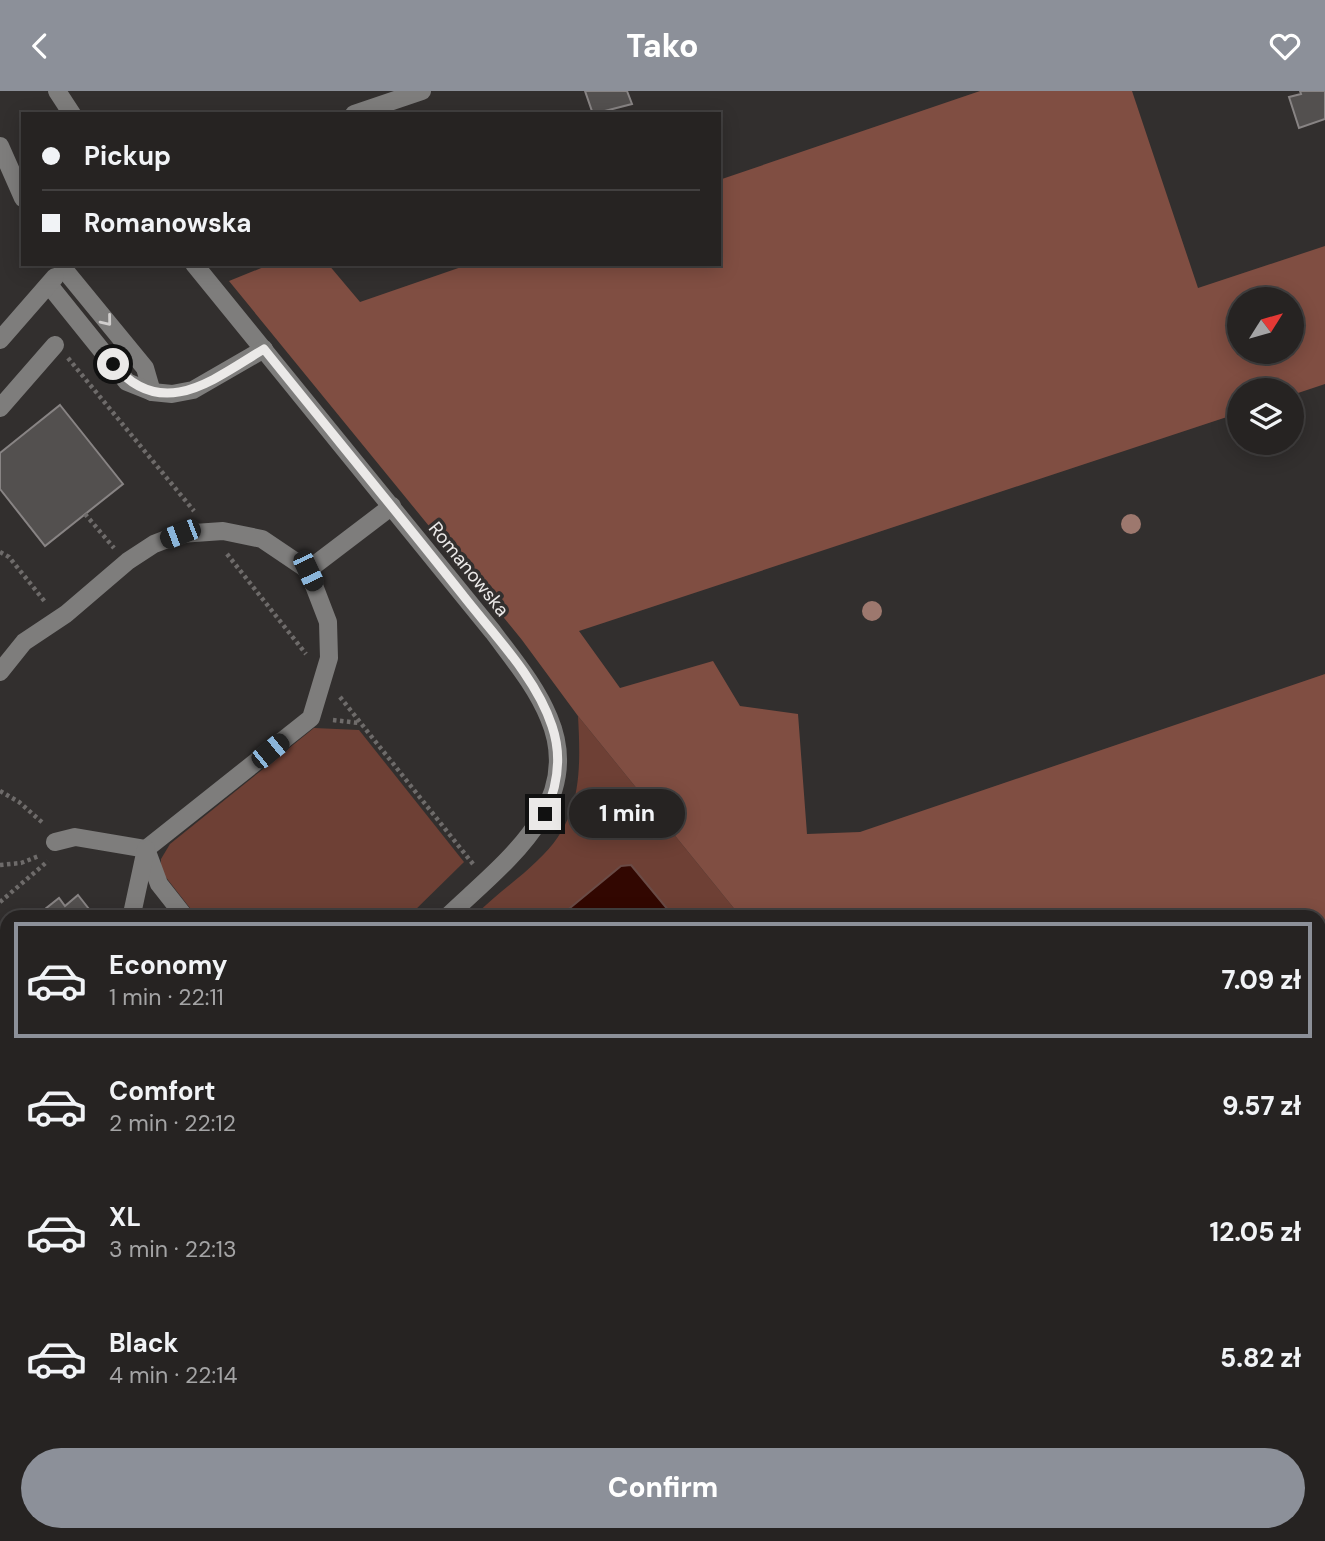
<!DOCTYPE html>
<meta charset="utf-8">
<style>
:root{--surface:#262322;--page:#2e2b2a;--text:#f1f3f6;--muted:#a4a4a5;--line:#424040;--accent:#8c9099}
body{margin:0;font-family:"DM Sans",sans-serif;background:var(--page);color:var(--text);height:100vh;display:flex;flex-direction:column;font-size:26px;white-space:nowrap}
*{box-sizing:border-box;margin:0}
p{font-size:23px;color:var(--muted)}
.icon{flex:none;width:38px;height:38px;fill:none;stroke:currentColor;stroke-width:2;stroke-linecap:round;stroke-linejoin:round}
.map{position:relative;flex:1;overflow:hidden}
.panel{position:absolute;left:0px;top:819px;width:1326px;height:632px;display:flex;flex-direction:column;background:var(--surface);border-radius:21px 21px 0 0;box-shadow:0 4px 18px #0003,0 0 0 2px var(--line)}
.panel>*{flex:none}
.guide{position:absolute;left:21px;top:21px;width:700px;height:154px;border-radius:0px;box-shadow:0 4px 18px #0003,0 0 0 2px var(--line);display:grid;align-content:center;height:154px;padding:0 21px;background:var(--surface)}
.needle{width:46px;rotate:53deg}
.tools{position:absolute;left:1227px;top:196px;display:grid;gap:14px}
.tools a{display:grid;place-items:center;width:77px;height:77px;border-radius:50%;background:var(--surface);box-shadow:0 4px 18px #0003,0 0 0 2px var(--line);font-size:35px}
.end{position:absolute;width:32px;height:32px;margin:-16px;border:9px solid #ebe9e8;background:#111;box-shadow:0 0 0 4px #111}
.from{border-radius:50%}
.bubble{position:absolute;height:49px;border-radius:24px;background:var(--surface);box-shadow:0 4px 18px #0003,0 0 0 2px var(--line);font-size:23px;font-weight:800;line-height:49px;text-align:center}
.car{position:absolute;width:21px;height:42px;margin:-21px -10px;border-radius:9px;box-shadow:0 0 5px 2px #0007;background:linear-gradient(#222 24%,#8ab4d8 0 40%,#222 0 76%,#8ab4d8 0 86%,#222 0)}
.guide b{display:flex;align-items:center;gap:24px;height:66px;font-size:26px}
.guide b+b{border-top:2px solid var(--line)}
.guide i{width:18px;height:18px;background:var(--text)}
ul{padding:12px 0 0;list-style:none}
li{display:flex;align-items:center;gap:21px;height:116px;margin:0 14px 10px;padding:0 7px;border:4px solid transparent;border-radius:0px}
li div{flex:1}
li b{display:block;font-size:26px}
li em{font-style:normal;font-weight:800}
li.on{border-color:var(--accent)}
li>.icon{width:63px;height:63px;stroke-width:1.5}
.button{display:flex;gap:14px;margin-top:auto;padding:14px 21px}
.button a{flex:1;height:80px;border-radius:42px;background:var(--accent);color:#fff;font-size:28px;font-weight:800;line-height:80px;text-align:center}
header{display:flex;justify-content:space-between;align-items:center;height:91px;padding:0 21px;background:var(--accent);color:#fff;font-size:32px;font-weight:800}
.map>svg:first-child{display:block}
.green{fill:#6e4035}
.forest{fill:#804e42;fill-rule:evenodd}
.water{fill:#320701;stroke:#6a4b46;stroke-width:2}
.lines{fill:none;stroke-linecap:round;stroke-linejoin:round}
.stream{stroke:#6a4b46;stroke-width:8}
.building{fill:#53504f;stroke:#888484;stroke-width:2}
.path{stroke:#6e6b6a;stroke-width:4.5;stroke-dasharray:3.5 3.5;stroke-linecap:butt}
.minor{stroke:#7e7d7c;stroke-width:18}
.tree{fill:#9d786e}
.oneway{stroke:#d0cecd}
.route{stroke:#ebe9e8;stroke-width:9}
.labels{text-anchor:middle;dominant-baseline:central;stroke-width:7;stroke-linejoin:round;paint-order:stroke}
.street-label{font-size:19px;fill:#ebe9e8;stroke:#322f2e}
</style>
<header><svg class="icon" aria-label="back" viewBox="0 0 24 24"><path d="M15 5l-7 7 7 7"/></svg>Tako<svg class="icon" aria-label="heart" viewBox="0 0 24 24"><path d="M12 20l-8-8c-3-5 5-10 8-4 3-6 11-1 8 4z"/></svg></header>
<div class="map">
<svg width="1325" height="1450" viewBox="0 0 1325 1450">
<rect width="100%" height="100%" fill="#322f2e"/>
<g class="green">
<path d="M578,625L741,826H474C493,805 518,789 538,769C582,729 581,680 578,625Z"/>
<polygon points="314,637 359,639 464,771 408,826 197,826 161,780 161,768 170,753"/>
<polygon points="797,1444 941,1444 946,1450 802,1450"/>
<polygon points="990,1444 1240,1444 1246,1450 977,1450"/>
</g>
<g class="forest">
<path d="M980,0H1132L1198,197L1325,155V293L1292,304V299H1239V322L579,540L620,597L713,570L740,615L798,623L807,743L860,741L1325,583V1450H1246L1240,1444H1320V826H741L578,625L522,549L229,190L271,173H328L360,211L470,173H719V89ZM1292,208V261H1239V208Z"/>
<polygon points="179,1444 634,1444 628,1450 182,1450"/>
</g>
<polygon class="water" points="631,774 674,826 559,826 621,775"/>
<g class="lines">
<polyline class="stream" points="1320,1036 1325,1039"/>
</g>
<g class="building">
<polygon points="585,0 627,0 632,13 593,23"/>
<polygon points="1300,0 1325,0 1325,28 1299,37 1289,6 1301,3"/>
<polygon points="60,314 123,393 45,455 0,398 0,362"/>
<polygon points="78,804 93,823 97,820 102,826 35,826 59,807 65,815"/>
<polygon points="7,1431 7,1444 20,1445 14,1450 0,1450 0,1437"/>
<polygon points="665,1444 683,1444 689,1450 657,1450"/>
</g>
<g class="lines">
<g class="path">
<polyline points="68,267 194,420"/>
<polyline points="85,423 114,457"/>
<polyline points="0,461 9,466 46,512"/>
<polyline points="227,463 306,563"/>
<polyline points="340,606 473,773"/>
<polyline points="333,629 359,632"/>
<polyline points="0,700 19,711 44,733"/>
<polyline points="0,774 21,772 39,765"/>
<polyline points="0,811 48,770"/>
<polyline points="604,1450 612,1444"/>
</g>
<g class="minor">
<polyline points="57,0 72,23"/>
<polyline points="354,23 422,0"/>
<polyline points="0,55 23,107"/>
<path d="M194,173L493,541C513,568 536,595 549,627C586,714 502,773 447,826"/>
<polyline points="63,177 145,277 152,301"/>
<polyline points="49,194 127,291 152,301 172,303 193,299 264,258"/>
<polyline points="0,249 55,186"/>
<polyline points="0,317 55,254"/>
<polyline points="0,581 24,551 66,523 128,470 154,453 180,443 223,440 262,448 308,479 392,415"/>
<polyline points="55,751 75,746 146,758 311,627 329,567 328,531 308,479"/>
<polyline points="146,758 159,793 185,826"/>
<polyline points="132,823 146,758"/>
<polyline points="0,910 7,919"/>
<polyline points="0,1227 7,1235"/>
<polyline points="165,1444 169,1450"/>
<polyline points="757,1444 763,1450"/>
</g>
</g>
<g class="tree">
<circle cx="1131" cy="433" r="10"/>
<circle cx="872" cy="520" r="10"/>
</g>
<defs><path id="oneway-chevron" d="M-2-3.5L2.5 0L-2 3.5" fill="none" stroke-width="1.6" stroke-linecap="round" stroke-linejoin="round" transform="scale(1.75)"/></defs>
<use class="oneway" href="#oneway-chevron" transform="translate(107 230) rotate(51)"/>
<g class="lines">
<path class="route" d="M113,273C162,332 214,288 264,258C330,340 397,421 462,503C493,543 536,586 552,635C562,664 558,694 545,723"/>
</g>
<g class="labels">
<g class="street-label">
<text transform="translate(469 478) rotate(51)">Romanowska</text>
</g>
</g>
</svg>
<div class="tools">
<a><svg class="needle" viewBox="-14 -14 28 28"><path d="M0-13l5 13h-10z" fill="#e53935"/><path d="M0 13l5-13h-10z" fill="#a4a4a5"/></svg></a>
<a><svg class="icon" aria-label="layers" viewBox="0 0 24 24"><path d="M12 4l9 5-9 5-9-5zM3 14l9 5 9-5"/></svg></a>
</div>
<i class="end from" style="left:113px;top:273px"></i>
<i class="end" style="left:545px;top:723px"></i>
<div class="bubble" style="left:569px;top:698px;width:116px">1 min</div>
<i class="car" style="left:180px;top:443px;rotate:249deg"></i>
<i class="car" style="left:308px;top:480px;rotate:155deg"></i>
<i class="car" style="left:270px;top:660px;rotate:51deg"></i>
<div class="guide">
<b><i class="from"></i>Pickup</b>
<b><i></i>Romanowska</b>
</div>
<section class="panel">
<ul>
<li class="on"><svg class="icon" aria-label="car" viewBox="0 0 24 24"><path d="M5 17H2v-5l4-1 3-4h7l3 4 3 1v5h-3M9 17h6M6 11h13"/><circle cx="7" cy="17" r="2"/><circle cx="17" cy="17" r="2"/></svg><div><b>Economy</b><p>1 min · 22:11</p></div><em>7.09 zł</em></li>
<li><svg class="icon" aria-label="car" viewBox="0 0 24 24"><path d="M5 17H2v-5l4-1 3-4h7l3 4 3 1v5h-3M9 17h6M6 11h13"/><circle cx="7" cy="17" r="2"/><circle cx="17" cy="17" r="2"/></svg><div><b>Comfort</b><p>2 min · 22:12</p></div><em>9.57 zł</em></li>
<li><svg class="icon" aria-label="car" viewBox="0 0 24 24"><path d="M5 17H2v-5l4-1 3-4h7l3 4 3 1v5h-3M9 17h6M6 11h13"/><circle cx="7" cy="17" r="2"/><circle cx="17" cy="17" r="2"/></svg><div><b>XL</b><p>3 min · 22:13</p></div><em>12.05 zł</em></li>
<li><svg class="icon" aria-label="car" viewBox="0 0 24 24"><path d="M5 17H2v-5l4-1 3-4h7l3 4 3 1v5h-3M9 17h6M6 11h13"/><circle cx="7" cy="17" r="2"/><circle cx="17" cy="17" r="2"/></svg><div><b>Black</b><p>4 min · 22:14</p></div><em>5.82 zł</em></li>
</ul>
<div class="button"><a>Confirm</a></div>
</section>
</div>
